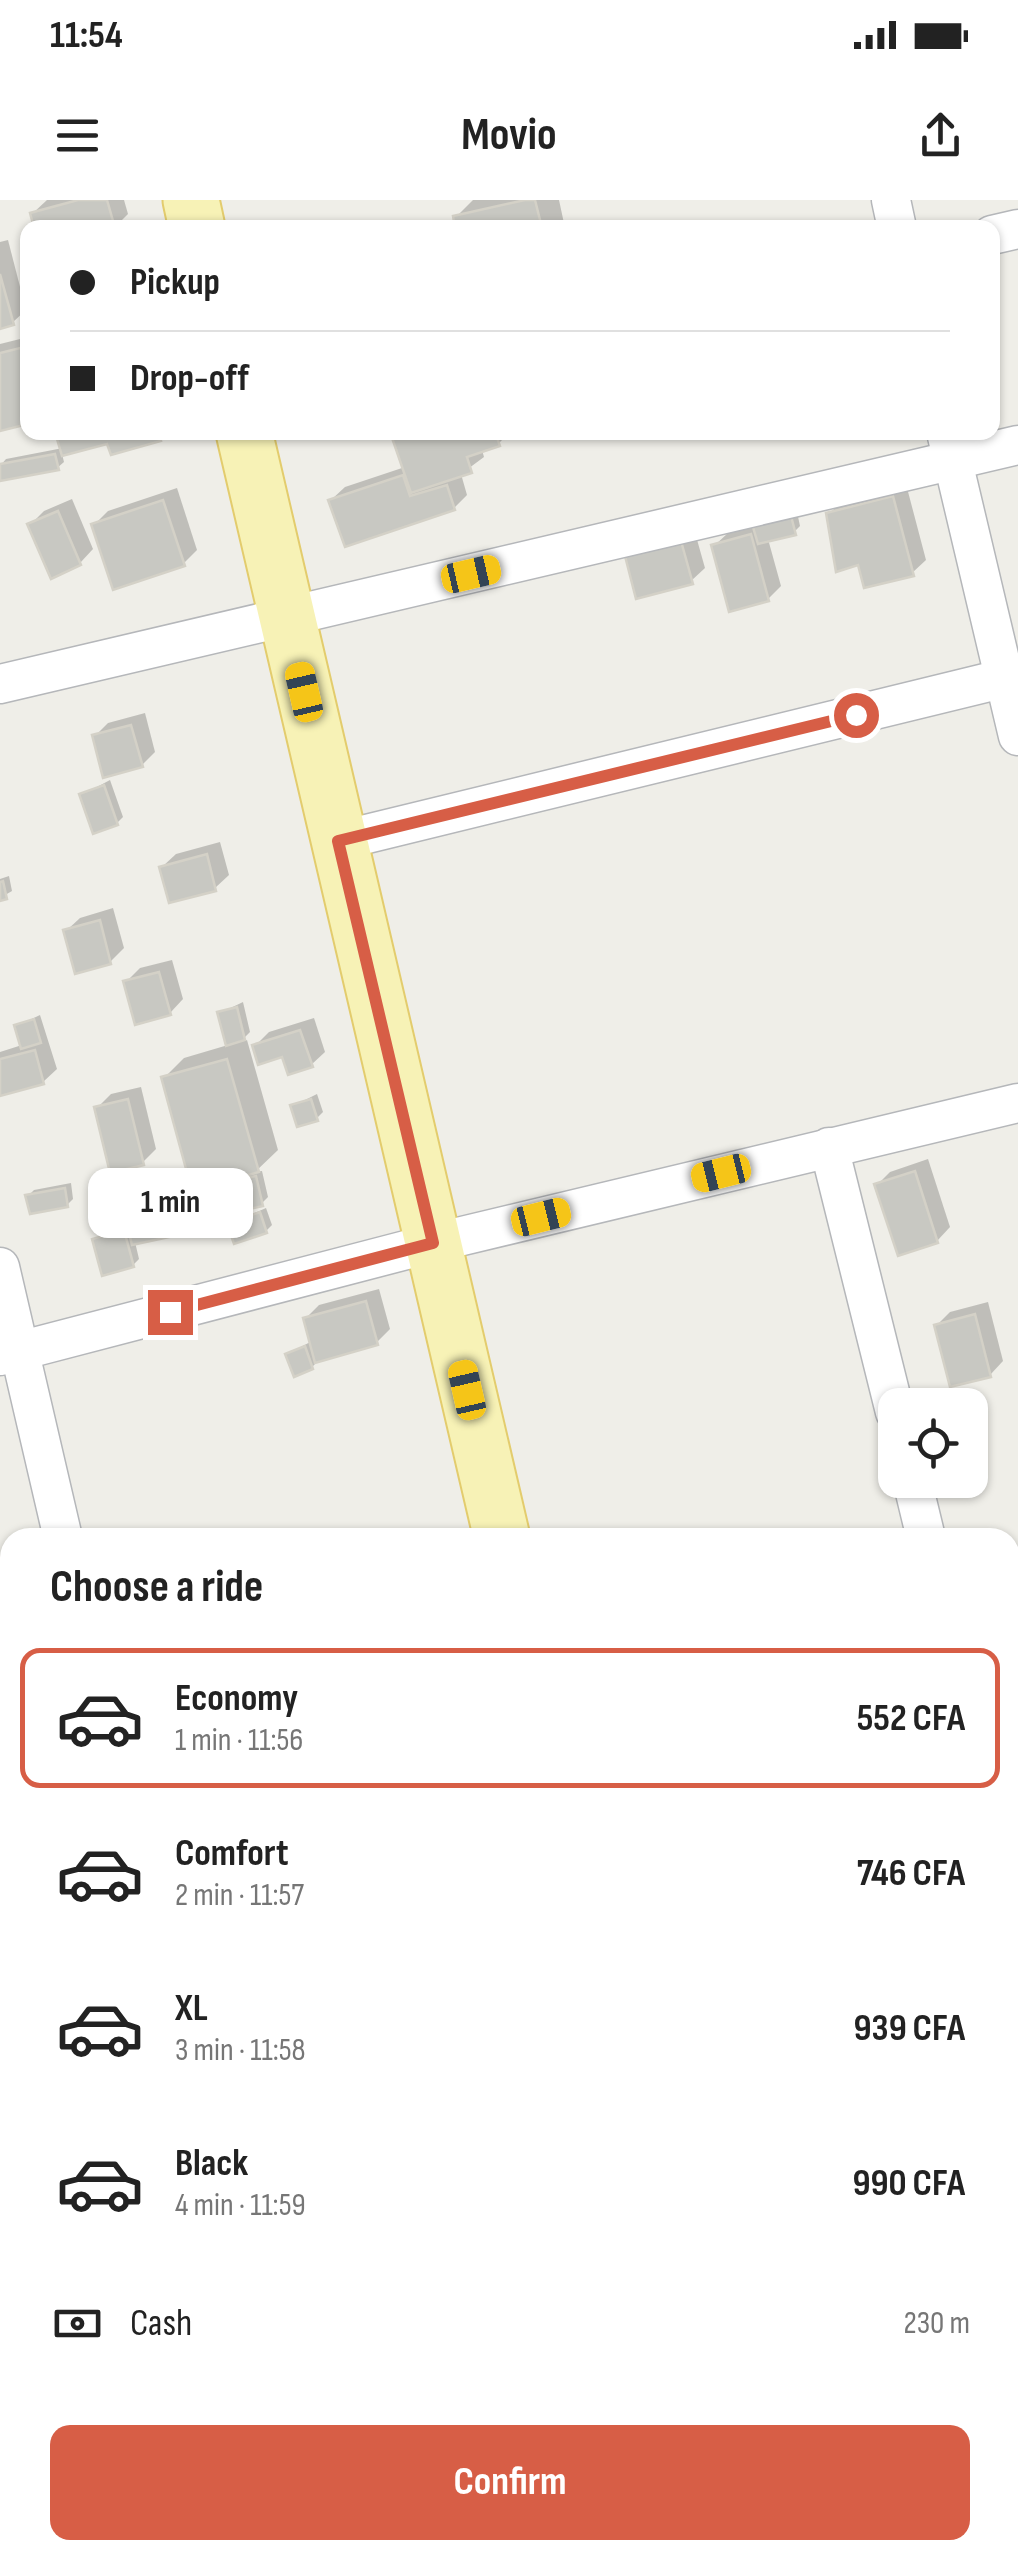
<!DOCTYPE html>
<meta charset="utf-8">
<style>
:root{--surface:#fff;--page:#f2f2f2;--text:#222;--muted:#767676;--line:#e0e0e0;--accent:#d75e46}
body{margin:0;font-family:"Sofia Sans Condensed",sans-serif;background:var(--page);color:var(--text);height:100vh;display:flex;flex-direction:column;font-size:38px;white-space:nowrap}
*{box-sizing:border-box;margin:0}
p{font-size:32px;color:var(--muted)}
.icon{flex:none;width:55px;height:55px;fill:none;stroke:currentColor;stroke-width:2;stroke-linecap:round;stroke-linejoin:round}
.map{position:relative;flex:1;overflow:hidden}
.side{position:absolute;left:0px;top:1328px;width:1020px;height:1032px;display:flex;flex-direction:column;background:var(--surface);border-radius:30px 30px 0 0;box-shadow:0 2px 8px #0004}
.side>*{flex:none}
.banner{position:absolute;left:20px;top:20px;width:980px;height:220px;border-radius:20px;box-shadow:0 2px 8px #0004;display:grid;align-content:center;height:220px;padding:0 50px;background:var(--surface)}
.fabs{position:absolute;left:878px;top:1188px;display:grid;gap:20px}
.fabs a{display:grid;place-items:center;width:110px;height:110px;border-radius:20px;background:var(--surface);box-shadow:0 2px 8px #0004;font-size:50px}
.end{position:absolute;width:45px;height:45px;margin:-22px;border:12px solid #d75e46;background:#fff;box-shadow:0 0 0 5px #fff}
.from{border-radius:50%}
.bubble{position:absolute;height:70px;border-radius:20px;background:var(--surface);box-shadow:0 2px 8px #0004;font-size:32px;font-weight:700;line-height:70px;text-align:center}
.car{position:absolute;width:30px;height:60px;margin:-30px -15px;border-radius:12px;box-shadow:0 0 8px 2px #0007;background:linear-gradient(#f5c518 24%,#345 0 40%,#f5c518 0 76%,#345 0 86%,#f5c518 0)}
.banner b{display:flex;align-items:center;gap:35px;height:95px;font-size:38px}
.banner b+b{border-top:2px solid var(--line)}
.banner i{width:25px;height:25px;background:var(--text)}
ul{padding:0;list-style:none}
li{display:flex;align-items:center;gap:30px;height:140px;margin:0 20px 15px;padding:0 30px;border:5px solid transparent;border-radius:20px}
li div{flex:1}
li b{display:block;font-size:38px}
li em{font-style:normal;font-weight:700}
li.on{border-color:var(--accent)}
li>.icon{width:90px;height:90px;stroke-width:1.5}
h2{padding:0 50px;font-size:45px;line-height:120px}
.pay{display:flex;align-items:center;gap:25px;height:110px;padding:0 50px;font-size:38px}
.pay p{margin-inline-start:auto}
.action{display:flex;gap:20px;margin-top:auto;padding:20px 50px}
.action a{flex:1;height:115px;border-radius:20px;background:var(--accent);color:#fff;font-size:40px;font-weight:700;line-height:115px;text-align:center}
.status{display:flex;justify-content:space-between;align-items:center;height:70px;padding:0 50px;background:var(--surface);direction:ltr}
.status svg{height:28px;fill:currentColor}
header{display:flex;justify-content:space-between;align-items:center;height:130px;padding:0 50px;background:var(--surface);font-size:45px;font-weight:700}
.map>svg:first-child{display:block}
.shadow{fill:#0003}
.building{fill:#c8c8c2;stroke:#d4d1c7;stroke-width:2.5}
.lines{fill:none;stroke-linecap:round;stroke-linejoin:round}
.minor-casing{stroke:#b5b7ba;stroke-width:41}
.primary-casing{stroke:#e3cc6d;stroke-width:59}
.minor{stroke:#fff;stroke-width:38}
.primary{stroke:#f7f2b6;stroke-width:55}
.route{stroke:#d75e46;stroke-width:12}
</style>
<div class="status"><b>11:54</b><svg viewBox="0 0 49 12"><path d="M0 12V9h3v3zM5 12V6h3v6zM10 12V3h3v9zM15 12V0h3v12zM26 1h20v11H26zM47 4h2v5h-2z"/></svg></div>
<header><svg class="icon" aria-label="menu" viewBox="0 0 24 24"><path d="M4 6h16M4 12h16M4 18h16"/></svg>Movio<svg class="icon" aria-label="share" viewBox="0 0 24 24"><path d="M12 15V3M7 8l5-5 5 5M5 13v7h14v-7"/></svg></header>
<div class="map">
<svg width="1018" height="2358" viewBox="0 0 1018 2358">
<rect width="100%" height="100%" fill="#efeee8"/>
<g class="shadow">
<polygon points="47,0 124,0 128,14 114,28 32,14"/>
<polygon points="473,0 559,0 565,28 458,28 456,17"/>
<polygon points="8,40 26,110 12,123 0,126 0,42"/>
<polygon points="28,137 28,221 0,229 0,144"/>
<polygon points="58,232 166,232 160,239 109,241 62,254 64,262 57,268 0,266 6,259 63,248"/>
<polygon points="394,232 510,232 498,244 482,250 484,257 461,274 467,295 454,308 331,300 345,287 405,267"/>
<polygon points="906,284 926,360 912,373 860,362 838,369 829,314 842,301"/>
<polygon points="177,288 197,350 183,364 94,325 108,311"/>
<polygon points="72,299 93,349 80,363 30,325 44,311"/>
<polygon points="797,312 800,326 794,332 768,339 781,386 768,399 714,346 728,333"/>
<polygon points="694,329 705,368 691,381 627,357"/>
<polygon points="145,513 155,552 142,565 95,536 108,523"/>
<polygon points="110,580 123,617 117,623 82,595"/>
<polygon points="220,642 229,675 215,688 162,667 176,654"/>
<polygon points="9,676 12,691 0,698 0,679"/>
<polygon points="113,708 124,748 110,762 66,731 80,718"/>
<polygon points="172,760 183,799 170,813 126,782 140,768"/>
<polygon points="243,802 250,832 240,842 247,840 278,950 255,972 262,971 268,997 262,1003 223,984 229,978 164,878 184,858 228,845 220,813"/>
<polygon points="40,815 57,869 43,882 0,893 0,852 22,845 17,826"/>
<polygon points="314,818 325,852 311,865 255,846 269,832"/>
<polygon points="141,887 156,949 142,963 97,908 111,894"/>
<polygon points="317,894 323,912 317,918 293,906"/>
<polygon points="928,959 950,1027 937,1041 877,985 890,972"/>
<polygon points="170,975 181,1021 168,1034 135,1042 139,1059 133,1065 94,1039 130,1025 123,998 136,984"/>
<polygon points="71,983 73,999 67,1005 28,996 34,990"/>
<polygon points="266,1008 272,1025 266,1031 230,1024"/>
<polygon points="379,1089 390,1129 376,1143 318,1161 312,1167 288,1154 312,1141 306,1118 319,1105"/>
<polygon points="988,1102 1003,1161 990,1175 937,1125 950,1112"/>
<polygon points="642,2350 733,2350 735,2358 634,2358"/>
</g>
<g class="building">
<polygon points="78,0 107,0 115,28 34,28 30,13"/>
<polygon points="525,0 535,0 542,28 455,28 453,16"/>
<polygon points="0,74 14,125 0,129"/>
<polygon points="28,146 28,224 0,231 0,153"/>
<polygon points="55,232 158,232 161,241 111,255 107,244 62,256"/>
<polygon points="390,232 495,232 500,246 467,257 472,273 411,293"/>
<polygon points="55,254 59,270 0,281 0,264"/>
<polygon points="403,275 410,296 447,285 455,310 345,347 328,300"/>
<polygon points="893,296 914,376 864,388 858,365 836,372 826,313"/>
<polygon points="163,300 185,366 113,390 91,324"/>
<polygon points="58,311 81,365 51,379 27,324"/>
<polygon points="791,316 796,335 758,344 753,327"/>
<polygon points="751,334 769,401 729,412 711,345"/>
<polygon points="681,341 693,384 636,399 625,356"/>
<polygon points="131,525 143,567 103,578 92,535"/>
<polygon points="104,585 118,625 93,634 79,594"/>
<polygon points="207,654 216,691 169,703 159,667"/>
<polygon points="3,681 7,699 0,701 0,682"/>
<polygon points="100,720 111,764 75,774 63,730"/>
<polygon points="159,772 171,815 135,825 123,781"/>
<polygon points="237,807 245,840 226,846 217,812"/>
<polygon points="34,819 41,843 21,849 14,825"/>
<polygon points="300,830 313,867 288,875 282,857 258,865 252,845"/>
<polygon points="35,850 44,884 0,896 0,859"/>
<polygon points="227,859 259,972 192,991 161,877"/>
<polygon points="128,899 144,965 110,973 94,907"/>
<polygon points="311,899 318,921 297,927 290,905"/>
<polygon points="915,971 938,1043 898,1056 874,984"/>
<polygon points="256,976 263,1006 227,1014 220,984"/>
<polygon points="157,987 169,1037 132,1045 120,997"/>
<polygon points="65,988 68,1007 30,1014 25,995"/>
<polygon points="260,1012 267,1033 234,1044 227,1024"/>
<polygon points="124,1030 134,1067 102,1076 92,1039"/>
<polygon points="366,1101 378,1145 315,1163 303,1118"/>
<polygon points="975,1114 991,1177 950,1187 934,1125"/>
<polygon points="305,1146 313,1169 294,1177 285,1154"/>
<polygon points="1018,1459 1018,1493 1010,1495 1010,1461"/>
<polygon points="1018,1499 1018,1544 1017,1545 1010,1502"/>
<polygon points="673,2350 710,2350 711,2358 640,2358"/>
</g>
<g class="lines">
<defs>
<g id="minor">
<polyline points="891,0 897,28"/>
<polyline points="992,35 1018,29"/>
<polyline points="946,232 1018,536"/>
<polyline points="0,484 1018,245"/>
<polyline points="338,641 1018,475"/>
<polyline points="829,947 895,1212"/>
<polyline points="0,1067 63,1338"/>
<polyline points="0,1156 433,1043 1018,903"/>
<polyline points="912,1280 926,1338"/>
<polyline points="0,1510 10,1508"/>
<polyline points="1010,1677 1018,1710"/>
<polyline points="1010,1748 1018,1746"/>
<polyline points="0,2038 10,2036"/>
<polyline points="414,2350 416,2358"/>
<polyline points="992,2358 1018,2352"/>
</g>
<g id="primary">
<polyline points="191,0 197,28"/>
<polyline points="244,232 502,1338"/>
<polyline points="737,2350 739,2358"/>
</g>
</defs>
<use href="#minor" class="minor-casing"/>
<use href="#primary" class="primary-casing"/>
<use href="#minor" class="minor"/>
<use href="#primary" class="primary"/>
</g>
<g class="lines">
<polyline class="route" points="170,1112 433,1043 338,641 856,515"/>
</g>
</svg>
<div class="fabs">
<a><svg class="icon" aria-label="locate" viewBox="0 0 24 24"><circle cx="12" cy="12" r="6"/><path d="M12 2v4M12 18v4M2 12h4M18 12h4"/></svg></a>
</div>
<i class="end from" style="left:856px;top:515px"></i>
<i class="end" style="left:170px;top:1112px"></i>
<div class="bubble" style="left:88px;top:968px;width:165px">1 min</div>
<i class="car" style="left:471px;top:374px;rotate:77deg"></i>
<i class="car" style="left:304px;top:492px;rotate:347deg"></i>
<i class="car" style="left:721px;top:973px;rotate:256deg"></i>
<i class="car" style="left:541px;top:1017px;rotate:76deg"></i>
<i class="car" style="left:467px;top:1190px;rotate:347deg"></i>
<div class="banner">
<b><i class="from"></i>Pickup</b>
<b><i></i>Drop-off</b>
</div>
<section class="side">
<h2>Choose a ride</h2>
<ul>
<li class="on"><svg class="icon" aria-label="car" viewBox="0 0 24 24"><path d="M5 17H2v-5l4-1 3-4h7l3 4 3 1v5h-3M9 17h6M6 11h13"/><circle cx="7" cy="17" r="2"/><circle cx="17" cy="17" r="2"/></svg><div><b>Economy</b><p>1 min · 11:56</p></div><em>552 CFA</em></li>
<li><svg class="icon" aria-label="car" viewBox="0 0 24 24"><path d="M5 17H2v-5l4-1 3-4h7l3 4 3 1v5h-3M9 17h6M6 11h13"/><circle cx="7" cy="17" r="2"/><circle cx="17" cy="17" r="2"/></svg><div><b>Comfort</b><p>2 min · 11:57</p></div><em>746 CFA</em></li>
<li><svg class="icon" aria-label="car" viewBox="0 0 24 24"><path d="M5 17H2v-5l4-1 3-4h7l3 4 3 1v5h-3M9 17h6M6 11h13"/><circle cx="7" cy="17" r="2"/><circle cx="17" cy="17" r="2"/></svg><div><b>XL</b><p>3 min · 11:58</p></div><em>939 CFA</em></li>
<li><svg class="icon" aria-label="car" viewBox="0 0 24 24"><path d="M5 17H2v-5l4-1 3-4h7l3 4 3 1v5h-3M9 17h6M6 11h13"/><circle cx="7" cy="17" r="2"/><circle cx="17" cy="17" r="2"/></svg><div><b>Black</b><p>4 min · 11:59</p></div><em>990 CFA</em></li>
</ul>
<div class="pay"><svg class="icon" aria-label="cash" viewBox="0 0 24 24"><path d="M3 7h18v10H3z"/><circle cx="12" cy="12" r="2"/></svg>Cash<p>230 m</p></div>
<div class="action"><a>Confirm</a></div>
</section>
</div>
